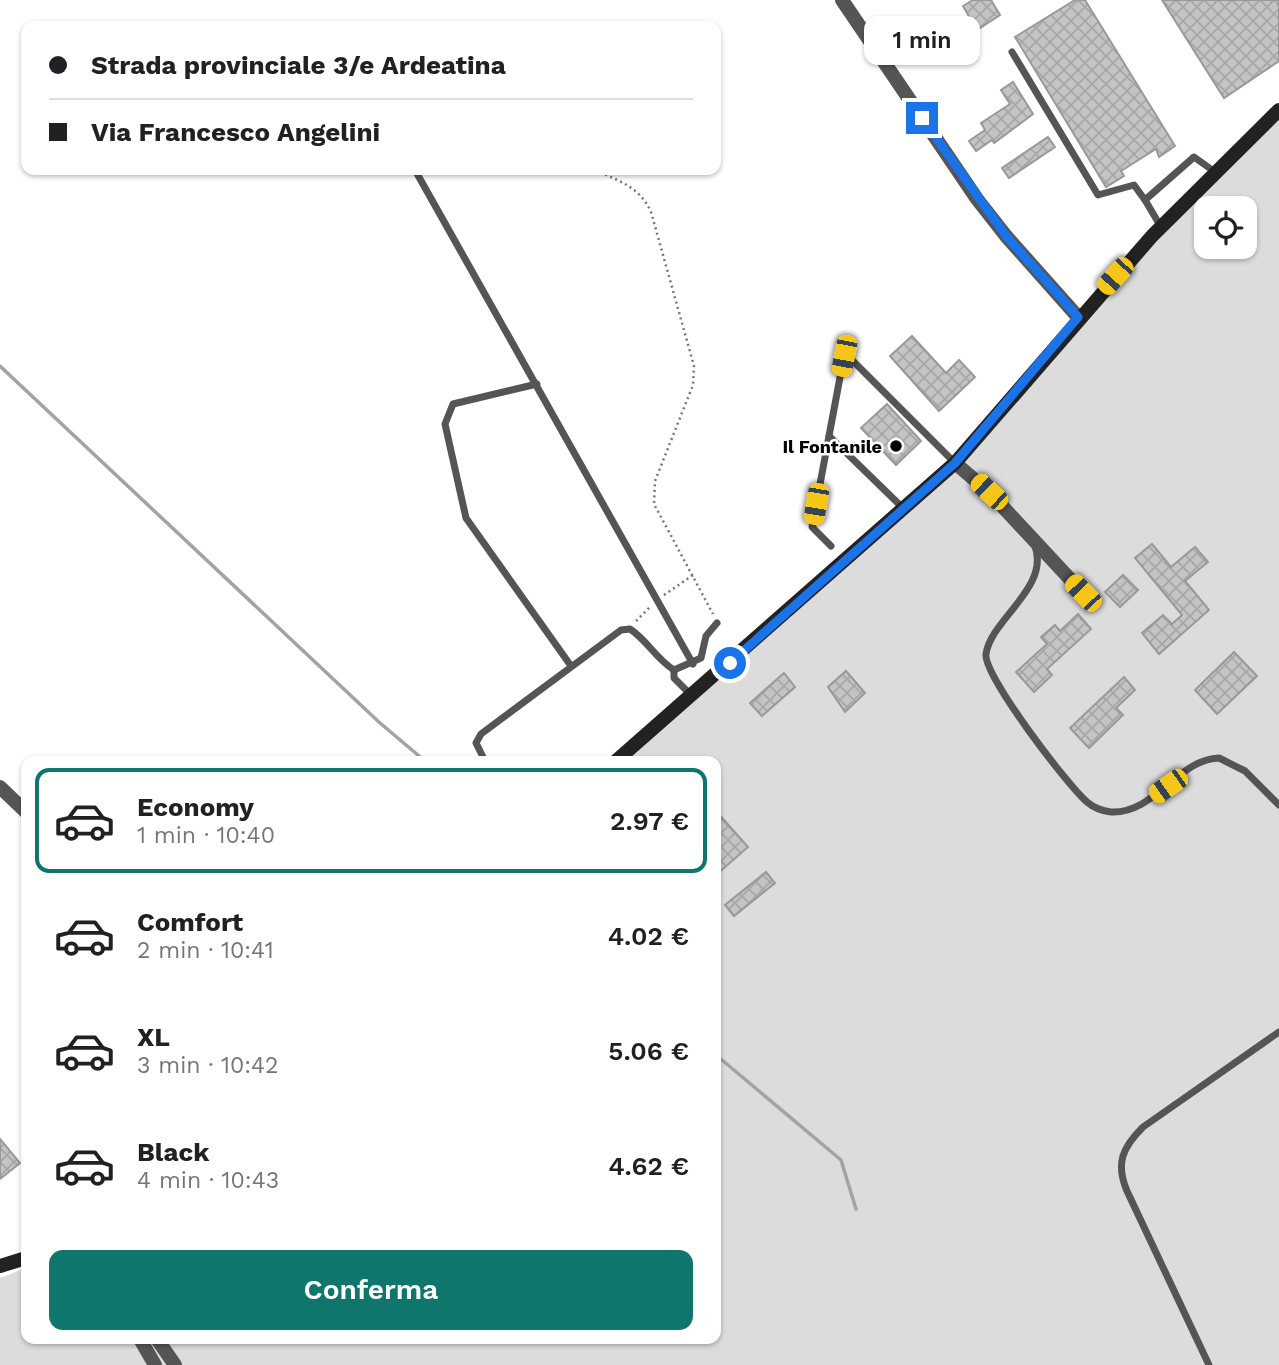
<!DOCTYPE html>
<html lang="it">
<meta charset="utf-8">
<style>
:root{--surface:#fff;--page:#f6f6f6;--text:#202124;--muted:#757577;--line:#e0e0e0;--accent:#0f766e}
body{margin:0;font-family:"Work Sans",sans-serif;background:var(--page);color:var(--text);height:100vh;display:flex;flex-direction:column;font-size:26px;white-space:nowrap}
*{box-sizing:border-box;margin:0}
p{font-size:23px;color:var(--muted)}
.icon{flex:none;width:38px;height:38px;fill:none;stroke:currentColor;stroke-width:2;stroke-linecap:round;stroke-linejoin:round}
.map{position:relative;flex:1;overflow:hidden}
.sheet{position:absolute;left:21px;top:756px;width:700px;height:588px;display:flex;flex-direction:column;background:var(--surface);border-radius:14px;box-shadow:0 2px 5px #0004}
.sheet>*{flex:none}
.top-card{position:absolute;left:21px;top:21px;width:700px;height:154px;border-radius:14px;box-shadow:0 2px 5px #0004;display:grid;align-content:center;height:154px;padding:0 28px;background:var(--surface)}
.fabs{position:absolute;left:1194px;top:196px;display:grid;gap:14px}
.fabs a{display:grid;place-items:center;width:63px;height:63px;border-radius:14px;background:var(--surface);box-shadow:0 2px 5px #0004;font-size:35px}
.end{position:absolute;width:32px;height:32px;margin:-16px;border:9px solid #1a73e8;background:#fff;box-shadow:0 0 0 4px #fff}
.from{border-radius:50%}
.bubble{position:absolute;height:49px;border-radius:14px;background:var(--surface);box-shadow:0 2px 5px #0004;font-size:23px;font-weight:600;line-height:49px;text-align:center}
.car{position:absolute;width:21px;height:42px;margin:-21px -10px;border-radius:9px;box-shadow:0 0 5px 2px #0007;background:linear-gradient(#f5c518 24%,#345 0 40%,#f5c518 0 76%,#345 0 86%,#f5c518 0)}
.top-card b{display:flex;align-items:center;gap:24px;height:66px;font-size:26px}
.top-card b+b{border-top:2px solid var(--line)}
.top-card i{width:18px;height:18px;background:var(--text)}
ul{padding:12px 0 0;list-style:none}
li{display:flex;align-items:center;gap:21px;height:105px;margin:0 14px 10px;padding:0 14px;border:4px solid transparent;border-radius:14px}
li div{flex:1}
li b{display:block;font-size:26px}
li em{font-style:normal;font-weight:600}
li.selected{border-color:var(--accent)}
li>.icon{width:63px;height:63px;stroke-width:1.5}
.button{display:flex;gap:14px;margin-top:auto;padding:14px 28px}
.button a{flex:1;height:80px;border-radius:14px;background:var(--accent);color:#fff;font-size:28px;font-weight:600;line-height:80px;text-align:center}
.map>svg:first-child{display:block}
.grass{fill:#dcdcdc;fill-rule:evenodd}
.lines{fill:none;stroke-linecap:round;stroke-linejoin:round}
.stream{stroke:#a3a3a3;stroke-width:3.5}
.building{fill:url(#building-cross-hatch);stroke:#999;stroke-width:2}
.path{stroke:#777;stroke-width:2.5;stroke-dasharray:2 3.5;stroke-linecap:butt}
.service{stroke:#555;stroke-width:7}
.minor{stroke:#555;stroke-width:14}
.secondary{stroke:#222;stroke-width:14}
.route{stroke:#1a73e8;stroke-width:9}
.poi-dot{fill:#000;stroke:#fff;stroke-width:2.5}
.labels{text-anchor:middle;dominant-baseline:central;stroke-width:5;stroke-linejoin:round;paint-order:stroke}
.poi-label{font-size:18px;font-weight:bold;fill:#000;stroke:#fff;text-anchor:end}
</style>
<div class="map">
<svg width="1279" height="1365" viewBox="0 0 1279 1365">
<defs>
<pattern id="building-cross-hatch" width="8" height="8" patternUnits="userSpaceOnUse" patternTransform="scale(1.75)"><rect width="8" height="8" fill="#c4c4c4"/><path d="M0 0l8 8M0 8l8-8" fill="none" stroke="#a7a7a7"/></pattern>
</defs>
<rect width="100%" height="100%" fill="#fff"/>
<path class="grass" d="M1279,110V1365H0V1278L26,1268V1339H716V761H616L904,509L1078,317ZM1206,208H1244V247H1206Z"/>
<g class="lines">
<g class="stream">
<polyline points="0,366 380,723 425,761"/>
<polyline points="716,1055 841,1160 856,1209"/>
</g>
</g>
<g class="building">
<polygon points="973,0 991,0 1000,15 977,30 963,6"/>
<polygon points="1075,0 1085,0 1175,146 1159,157 1156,149 1121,171 1124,176 1106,187 1015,37"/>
<polygon points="1162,0 1279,0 1279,61 1224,98"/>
<polygon points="1013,82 1033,114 994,143 992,140 976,151 969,141 985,130 981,123 1010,104 1001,90"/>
<polygon points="1048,137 1055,147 1009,178 1002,168"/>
<polygon points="912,336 946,373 959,360 975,377 939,411 890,356"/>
<polygon points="887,404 921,441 896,465 861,428"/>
<polygon points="1152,544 1171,567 1195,547 1208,562 1185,581 1209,610 1159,654 1142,633 1163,615 1172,624 1182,615 1135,558"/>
<polygon points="1123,575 1138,590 1120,607 1105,592"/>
<polygon points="1078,614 1091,629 1047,669 1052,675 1034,692 1016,672 1047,644 1041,637 1055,625 1060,631"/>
<polygon points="1234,652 1257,676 1217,714 1195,690"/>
<polygon points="846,671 865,693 845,712 828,687"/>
<polygon points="784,673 795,687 762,716 750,703"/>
<polygon points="1124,677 1135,690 1116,708 1123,715 1089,748 1070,728"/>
<polygon points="716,811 748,847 716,875"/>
<polygon points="766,872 775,883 734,916 725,905"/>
<polygon points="0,1139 20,1163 0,1179"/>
</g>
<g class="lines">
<g class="path">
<path d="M595,170C619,181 640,187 651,212L694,366L693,385L655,481L654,504L713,614"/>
<polyline points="664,595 693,575"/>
<polyline points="636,621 651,606"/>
</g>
<g class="service">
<polyline points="1012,52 1098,195 1134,185 1145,200"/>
<polyline points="415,170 693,664"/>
<polyline points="1161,227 1145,200 1194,157 1215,172"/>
<polyline points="537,384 453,404 445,424 466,518 571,666"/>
<polyline points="829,436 812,527 831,546"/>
<polyline points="904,509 829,436 844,356 848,356 955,463"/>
<path d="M1035,546C1050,588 991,619 986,654C983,675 1068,786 1087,802C1094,808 1102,811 1111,812C1155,814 1178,759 1219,758L1245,771L1279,805"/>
<polyline points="674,670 674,678 692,696"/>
<path d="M485,761L476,743L481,734L621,630L630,629C647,640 656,659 674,670L701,658L706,636L717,623"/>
<path d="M1209,1365L1127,1191C1115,1163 1123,1147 1143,1127L1279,1032"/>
</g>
<g class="minor">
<polyline points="842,0 977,199 1006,236 1078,317"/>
<polyline points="955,463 989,492 1083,593"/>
<polyline points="0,787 26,812"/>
<polyline points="140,1339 155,1365"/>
<polyline points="157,1339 175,1365"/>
</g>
<g class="secondary">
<polyline points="616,761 955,463 1152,236 1279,110"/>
<polyline points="0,1266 26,1258"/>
</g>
</g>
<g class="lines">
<polyline class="route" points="730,663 955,463 1078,317 1006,236 922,118"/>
</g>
<circle class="poi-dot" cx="896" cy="446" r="7"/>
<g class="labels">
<g class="poi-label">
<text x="882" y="446">Il Fontanile</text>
</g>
</g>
</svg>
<div class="fabs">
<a><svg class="icon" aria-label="locate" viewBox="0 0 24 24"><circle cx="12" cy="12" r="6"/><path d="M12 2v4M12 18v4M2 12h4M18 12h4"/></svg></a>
</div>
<i class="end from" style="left:730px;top:663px"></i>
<i class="end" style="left:922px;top:118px"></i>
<div class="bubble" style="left:864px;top:16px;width:116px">1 min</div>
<i class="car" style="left:1115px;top:276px;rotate:222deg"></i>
<i class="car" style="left:844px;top:356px;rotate:191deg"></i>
<i class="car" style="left:989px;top:492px;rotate:313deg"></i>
<i class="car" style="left:816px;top:504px;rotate:190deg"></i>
<i class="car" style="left:1083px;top:593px;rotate:316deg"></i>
<i class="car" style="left:1168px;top:786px;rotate:235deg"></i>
<div class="top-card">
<b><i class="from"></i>Strada provinciale 3/e Ardeatina</b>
<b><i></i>Via Francesco Angelini</b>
</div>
<section class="sheet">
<ul>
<li class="selected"><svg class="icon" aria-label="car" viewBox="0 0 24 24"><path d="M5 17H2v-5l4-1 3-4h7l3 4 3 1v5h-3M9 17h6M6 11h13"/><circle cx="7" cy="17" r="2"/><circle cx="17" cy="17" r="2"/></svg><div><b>Economy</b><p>1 min · 10:40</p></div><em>2.97 €</em></li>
<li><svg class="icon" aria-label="car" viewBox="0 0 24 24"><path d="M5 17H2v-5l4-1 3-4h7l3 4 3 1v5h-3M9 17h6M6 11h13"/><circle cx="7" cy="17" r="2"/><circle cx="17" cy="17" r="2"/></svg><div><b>Comfort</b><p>2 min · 10:41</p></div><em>4.02 €</em></li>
<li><svg class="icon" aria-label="car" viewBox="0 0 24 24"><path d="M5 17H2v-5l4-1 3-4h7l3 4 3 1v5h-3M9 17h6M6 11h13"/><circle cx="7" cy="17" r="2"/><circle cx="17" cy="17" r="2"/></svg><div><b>XL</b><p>3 min · 10:42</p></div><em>5.06 €</em></li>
<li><svg class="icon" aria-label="car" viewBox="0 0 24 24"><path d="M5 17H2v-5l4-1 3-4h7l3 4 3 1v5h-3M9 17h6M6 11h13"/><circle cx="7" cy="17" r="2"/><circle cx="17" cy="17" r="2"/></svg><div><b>Black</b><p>4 min · 10:43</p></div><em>4.62 €</em></li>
</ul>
<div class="button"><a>Conferma</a></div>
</section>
</div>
